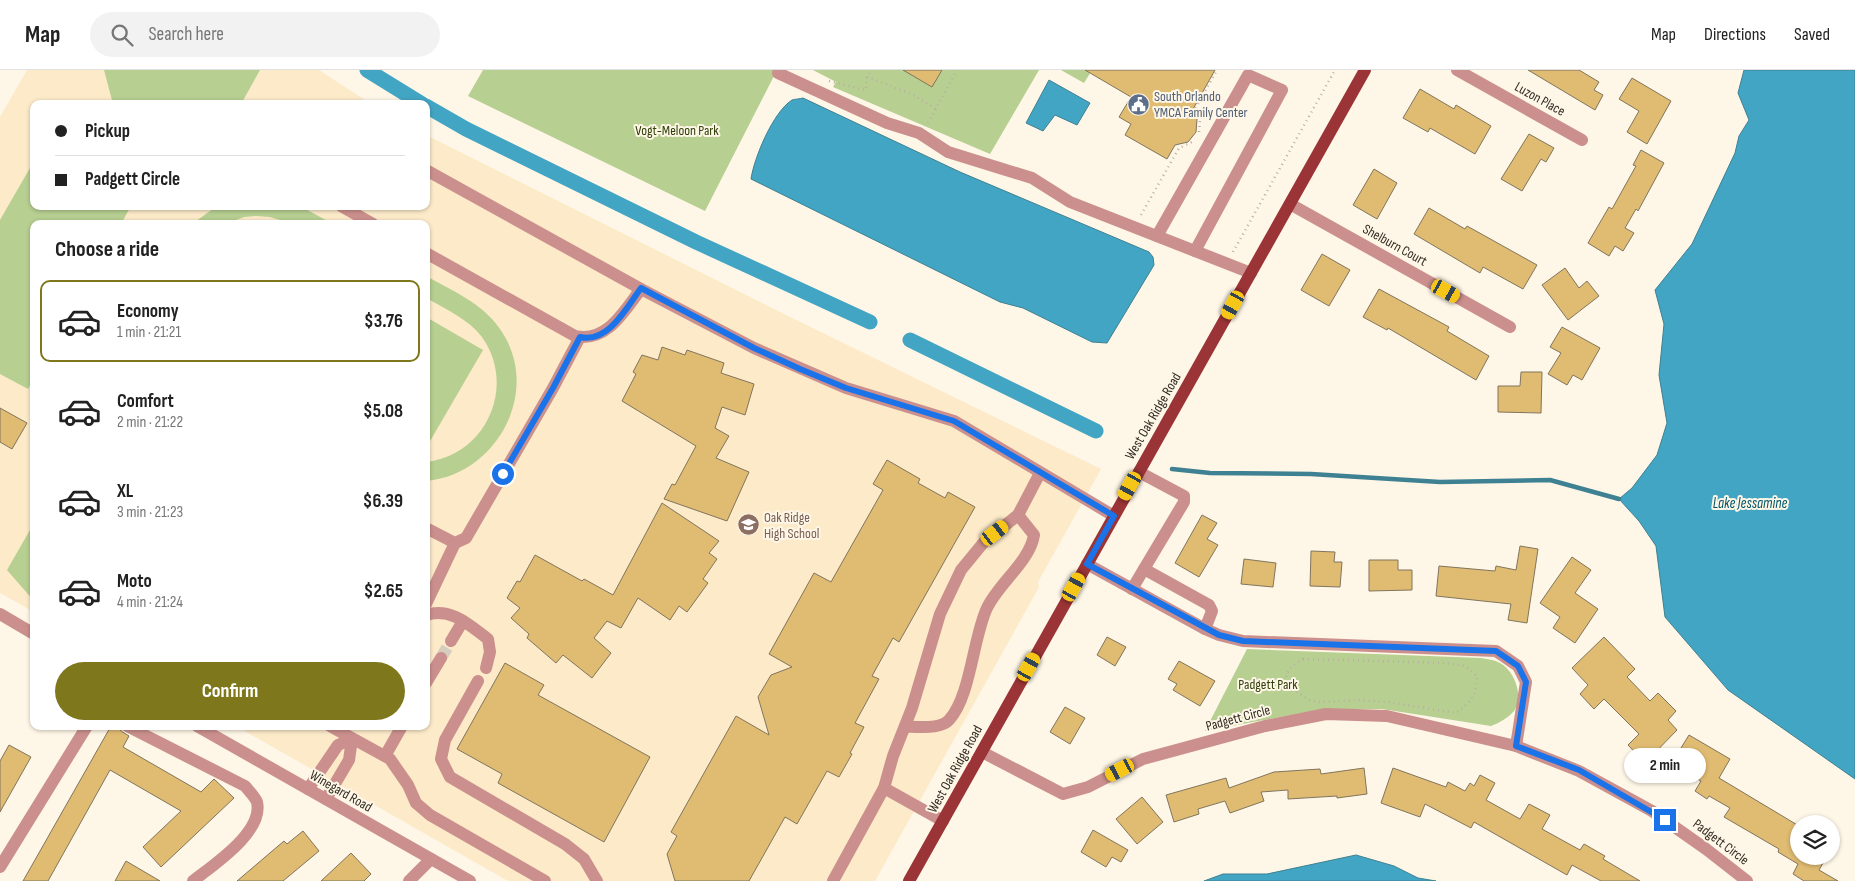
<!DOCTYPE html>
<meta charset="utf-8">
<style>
:root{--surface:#fff;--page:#f2f2f2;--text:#222;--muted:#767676;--line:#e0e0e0;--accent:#7e771c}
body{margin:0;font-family:"Sofia Sans Condensed",sans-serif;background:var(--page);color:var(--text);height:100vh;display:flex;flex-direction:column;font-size:19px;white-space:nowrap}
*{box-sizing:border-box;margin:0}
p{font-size:16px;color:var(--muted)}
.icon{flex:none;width:28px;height:28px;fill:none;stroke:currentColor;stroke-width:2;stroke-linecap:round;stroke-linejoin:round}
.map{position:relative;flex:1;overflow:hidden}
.drawer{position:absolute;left:30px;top:150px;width:400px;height:510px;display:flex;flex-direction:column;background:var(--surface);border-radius:10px;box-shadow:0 1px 4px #0004}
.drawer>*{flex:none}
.top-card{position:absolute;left:30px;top:30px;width:400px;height:110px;border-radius:10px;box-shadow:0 1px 4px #0004;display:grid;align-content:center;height:110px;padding:0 25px;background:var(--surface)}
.buttons{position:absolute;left:1790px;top:745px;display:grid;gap:10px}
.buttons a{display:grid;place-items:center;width:50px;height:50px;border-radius:50%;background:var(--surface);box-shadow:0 1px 4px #0004;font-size:25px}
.end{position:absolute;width:22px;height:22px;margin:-11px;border:6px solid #1a73e8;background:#fff;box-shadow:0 0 0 2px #fff}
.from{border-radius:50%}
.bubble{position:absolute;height:35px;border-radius:18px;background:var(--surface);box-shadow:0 1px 4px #0004;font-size:16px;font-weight:700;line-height:35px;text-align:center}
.car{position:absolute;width:15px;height:30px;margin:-15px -8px;border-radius:6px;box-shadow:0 0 4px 1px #0007;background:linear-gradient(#f5c518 24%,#345 0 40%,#f5c518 0 76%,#345 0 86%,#f5c518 0)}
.top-card b{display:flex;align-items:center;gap:18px;height:48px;font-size:19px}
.top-card b+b{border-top:1px solid var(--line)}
.top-card i{width:12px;height:12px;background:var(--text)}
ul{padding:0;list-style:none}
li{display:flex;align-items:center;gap:15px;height:82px;margin:0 10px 8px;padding:0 15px;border:2px solid transparent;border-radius:10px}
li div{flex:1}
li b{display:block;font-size:19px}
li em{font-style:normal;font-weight:700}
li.selected{border-color:var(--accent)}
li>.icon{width:45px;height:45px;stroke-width:1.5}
h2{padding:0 25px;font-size:22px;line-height:60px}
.primary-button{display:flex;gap:10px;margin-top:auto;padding:10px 25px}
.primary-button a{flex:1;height:58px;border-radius:30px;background:var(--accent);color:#fff;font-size:20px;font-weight:700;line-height:58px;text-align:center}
header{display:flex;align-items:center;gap:30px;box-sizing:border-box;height:70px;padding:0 25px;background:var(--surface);border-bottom:1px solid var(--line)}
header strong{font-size:24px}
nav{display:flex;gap:28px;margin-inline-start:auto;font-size:18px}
.search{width:350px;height:45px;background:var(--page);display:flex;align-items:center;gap:12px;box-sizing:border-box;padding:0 18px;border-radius:28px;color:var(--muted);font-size:19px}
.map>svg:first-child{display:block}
.built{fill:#fceac9}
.green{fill:#b7cf91}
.water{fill:#43a5c4;stroke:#3e8193}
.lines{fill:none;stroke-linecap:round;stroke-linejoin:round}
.stream{stroke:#3e8193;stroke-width:4.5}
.canal{stroke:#43a5c4;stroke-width:15}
.building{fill:#e0bb72;stroke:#81755d}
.minor-tunnel{stroke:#d5cebf;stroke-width:12;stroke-dasharray:12 6;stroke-linecap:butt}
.path{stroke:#b8b1a3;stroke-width:2.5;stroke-dasharray:1 4;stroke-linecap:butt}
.minor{stroke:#cb908d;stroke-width:12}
.major{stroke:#9b3437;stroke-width:12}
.route{stroke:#1a73e8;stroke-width:6}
.labels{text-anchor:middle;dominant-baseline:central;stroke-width:4;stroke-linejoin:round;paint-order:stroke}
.service-label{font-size:14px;fill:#4e5e75;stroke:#fef6e6;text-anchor:start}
.street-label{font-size:14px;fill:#312c22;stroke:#fef6e6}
.park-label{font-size:14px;fill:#2e3e08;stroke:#fef6e6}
.education-label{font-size:14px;fill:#785e54;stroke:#fef6e6;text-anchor:start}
.water-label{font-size:15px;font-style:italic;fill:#00566c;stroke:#fef6e6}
</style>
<header>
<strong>Map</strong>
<div class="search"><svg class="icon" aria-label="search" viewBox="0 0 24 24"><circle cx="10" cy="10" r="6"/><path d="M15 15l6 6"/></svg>Search here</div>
<nav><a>Map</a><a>Directions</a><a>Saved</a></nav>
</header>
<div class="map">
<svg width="1855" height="811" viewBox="0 0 1855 811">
<rect width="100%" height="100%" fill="#fef6e6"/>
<polygon class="built" points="27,0 319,0 371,34 34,34 34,136 426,136 426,65 786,245 1101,399 1038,512 1039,517 875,811 508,811 236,656 426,656 426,154 34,154 34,542 0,523 0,47"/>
<g class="green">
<polygon points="104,0 260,0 241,34 113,34"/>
<polygon points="483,0 777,0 705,141 468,26"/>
<polygon points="813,0 1039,0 990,84 833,17 836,12"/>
<polygon points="1061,0 1092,0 1084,13"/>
<polygon points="34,91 34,136 131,136 121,154 34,154 34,309 28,319 0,304 0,150"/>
<polygon points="217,136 300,136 333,154 293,154 270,147 256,146 244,147 226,154 192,154"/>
<path d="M426,206C453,221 482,233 500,259C543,320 497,405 426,411V392C486,386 517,316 482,267C468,249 446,239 426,228Z"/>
<polygon points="426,247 483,280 426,378"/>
<polygon points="34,453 34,531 7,500"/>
<path d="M1247,579L1481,588C1486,589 1495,590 1500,593C1515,601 1524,627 1514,641C1508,648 1499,653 1491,656L1382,639H1323L1205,661Z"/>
</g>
<g class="water">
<polygon points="1744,0 1855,0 1855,709 1728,620 1665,547 1656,476 1639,451 1619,429 1632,418 1657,385 1667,353 1659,305 1664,254 1655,220 1692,174 1735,83 1739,66 1749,50 1738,23"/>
<polygon points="1049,10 1090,33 1077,55 1055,45 1043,61 1026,53"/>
<path d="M803,28L960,102L1149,182L1153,187L1154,195L1107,273L1092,272L1023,238L1000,232L751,109C754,88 773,42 792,30C795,29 800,29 803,28Z"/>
<polygon points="1356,785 1394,796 1418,808 1436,811 1204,811 1223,804 1267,804"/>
</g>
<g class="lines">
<polyline class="stream" points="1172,399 1210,403 1311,404 1440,412 1550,410 1619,429"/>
<g class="canal">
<polyline points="367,0 422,34"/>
<polyline points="426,36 466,59 696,172 870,252"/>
<polyline points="910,270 1096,361"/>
</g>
</g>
<g class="building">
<polygon points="903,0 942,0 932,17"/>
<polygon points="1085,0 1215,0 1192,41 1197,49 1196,62 1188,72 1175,75 1167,89 1125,65 1131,54 1119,47 1131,27"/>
<polygon points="1528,0 1579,0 1599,12 1594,20 1603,25 1595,40"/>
<polygon points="1632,8 1671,31 1647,74 1627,62 1639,41 1619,29"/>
<polygon points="1420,19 1454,39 1456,35 1491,56 1475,84 1430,58 1428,62 1403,48"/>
<polygon points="1529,64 1554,78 1546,92 1541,89 1522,121 1501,109"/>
<polygon points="1641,80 1664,93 1638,141 1636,139 1625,158 1634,163 1623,181 1615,176 1609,186 1588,173 1609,137 1612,139 1636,96 1633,95"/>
<polygon points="1374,99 1397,113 1377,149 1353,135"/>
<polygon points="1429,138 1465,159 1467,156 1537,195 1523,219 1483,197 1480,203 1414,164"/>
<polygon points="1322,184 1350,200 1329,236 1301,220"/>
<polygon points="1565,198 1579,218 1587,211 1599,226 1568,250 1542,215"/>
<polygon points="1379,219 1449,257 1447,261 1489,286 1476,310 1388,258 1387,260 1363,247"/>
<polygon points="1562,257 1600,278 1582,310 1573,305 1567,315 1548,304 1561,283 1550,277"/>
<polygon points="662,277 685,285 687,280 724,293 721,303 754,314 745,345 722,337 715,358 729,366 716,388 749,402 727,451 664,429 672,414 675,415 696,376 622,331 636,304 633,302 642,285 658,290"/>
<polygon points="1521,302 1542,302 1541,343 1498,342 1498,316 1520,316"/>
<polygon points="0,338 27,353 12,379 0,372"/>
<polygon points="887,390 920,409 918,413 945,428 948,422 975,437 899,572 893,568 872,606 879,609 855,653 864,657 850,683 852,684 839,707 827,701 797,754 785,747 749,811 675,811 667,784 677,766 671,762 736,646 769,665 758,627 771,605 792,597 769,584 814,503 831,512 883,420 873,414"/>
<polygon points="662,433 719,471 709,483 717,489 703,509 708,513 687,542 679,536 670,550 638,528 621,558 607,551 594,568 611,583 592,608 563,585 556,593 527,568 529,564 511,548 520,538 507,528 517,511 520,512 535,485 582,511 584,509 613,525"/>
<polygon points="1202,445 1217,453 1207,469 1218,475 1199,507 1175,493"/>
<polygon points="1520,476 1538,479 1527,553 1508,550 1511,534 1436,526 1439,496 1495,501 1496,496 1516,500"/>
<polygon points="1311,481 1335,482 1334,492 1342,492 1340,517 1310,516"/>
<polygon points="1572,487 1591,500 1575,523 1598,539 1575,573 1553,558 1560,547 1540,533"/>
<polygon points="1244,489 1276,493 1273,517 1241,514"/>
<polygon points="1369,490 1398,490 1398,500 1412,500 1412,520 1369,521"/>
<polygon points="1107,567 1126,577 1115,596 1097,585"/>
<polygon points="1604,567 1635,599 1627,607 1650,631 1658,623 1676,641 1668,650 1677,660 1645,693 1628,675 1639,664 1604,629 1594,639 1580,624 1588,615 1572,598"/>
<polygon points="1179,591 1215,611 1200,636 1173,620 1177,614 1168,609"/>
<polygon points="505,593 544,615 538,625 650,687 604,772 498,713 502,704 457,679"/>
<polygon points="1065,637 1085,648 1070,674 1050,662"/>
<polygon points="111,656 119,656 121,661 129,666 123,677 201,722 214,709 234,728 161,797 143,777 181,741 110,700 48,811 23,811"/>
<polygon points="1689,665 1730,689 1719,708 1799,756 1799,786 1827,786 1819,800 1838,811 1804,811 1793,804 1798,794 1778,782 1779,779 1724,747 1730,738 1709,726 1707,729 1695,721 1701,711 1671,694"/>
<polygon points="9,675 31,687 0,742 0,691"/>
<polygon points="1364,698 1367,724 1337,728 1337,726 1288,729 1288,720 1261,722 1264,731 1230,743 1225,731 1198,739 1199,744 1174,752 1166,725 1226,708 1229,718 1274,702 1320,699 1321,704"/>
<polygon points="1393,698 1446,717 1448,712 1465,721 1470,713 1474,716 1480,705 1495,713 1486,730 1520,749 1529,734 1550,745 1542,759 1580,780 1584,774 1605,786 1603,789 1640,811 1601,811 1572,795 1567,805 1474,752 1471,758 1425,734 1420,747 1381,733"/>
<polygon points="1142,727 1163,752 1137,774 1116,749"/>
<polygon points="1093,760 1128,780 1121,792 1112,787 1106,797 1081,782"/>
<polygon points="303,761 319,781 283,811 237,811 284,771 287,774"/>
<polygon points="351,783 371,804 364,811 321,811"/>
<polygon points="126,791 160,811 115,811"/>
</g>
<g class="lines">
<polyline class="minor-tunnel" points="441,588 451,571"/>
<g class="path">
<polyline points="867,7 912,24 936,39"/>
<polyline points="829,11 866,20 867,7 871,0"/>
<polyline points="928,53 957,0"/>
<polyline points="1199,62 1200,50 1195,39 1217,0"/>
<polyline points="1141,145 1179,78 1194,71"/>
<polyline points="1233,182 1335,0"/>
<path d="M1303,589L1447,593L1465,596L1477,606C1477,624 1471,633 1456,643L1388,632L1357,630L1319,632L1309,630L1288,615L1286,605L1292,596Z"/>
</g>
<g class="minor">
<polyline points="779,0 778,3 887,53 919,63 948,82 1032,108 1070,132 1251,203"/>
<polyline points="1457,0 1582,70"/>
<polyline points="426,100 641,219 754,278 846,318 954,351 1114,446"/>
<polyline points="1290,134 1510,257"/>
<polyline points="341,136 373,154"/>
<polyline points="1157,166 1248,5 1282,20 1195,181"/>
<path d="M426,183L575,266C607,273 624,241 641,219"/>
<polyline points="426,458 455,473 466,468 553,318 580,267"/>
<polyline points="1087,494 1205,559 1219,565 1243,571 1496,581 1518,596 1526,612 1516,676"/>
<polyline points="1144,499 1209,535 1212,541 1205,559"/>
<polyline points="1132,519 1184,432 1184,426 1139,402"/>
<polyline points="426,534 455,473"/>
<polyline points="0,544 34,564"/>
<path d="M426,545C451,537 469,555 488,569L490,582L486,598"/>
<polyline points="451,571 463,551"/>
<polyline points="478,611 445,670 441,689 450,707 565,774 584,789 597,811"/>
<polyline points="426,613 441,588"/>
<path d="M127,656L245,716C249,721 255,727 257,732C264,762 213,795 193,811"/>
<polyline points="197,656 470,811"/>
<polyline points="330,656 390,689 408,715 416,733 430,745 545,811"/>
<path d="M905,657C917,656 940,660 949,650C971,626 973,567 987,538C999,513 1030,491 1034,465L1018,445"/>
<polyline points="982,682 1063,724 1088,717 1143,689 1265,656 1326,644 1387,646 1516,676 1579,701 1652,741 1706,779 1747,811"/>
<polyline points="385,686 402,656"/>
<polyline points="884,718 943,751"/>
<polyline points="308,719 338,675 352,669"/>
<polyline points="326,729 349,690 352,669"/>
<polyline points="0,797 87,656"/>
<polyline points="409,811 431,789"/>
<polyline points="833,811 884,718 893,686 912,638 940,544 961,500 984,472 1018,445 1040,403"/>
</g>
<polyline class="major" points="909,811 1365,0"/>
</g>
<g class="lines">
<path class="route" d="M503,404L553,318L580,267C608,274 627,237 641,218L754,278L800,299L846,318L954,351L1114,446L1087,494L1219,565L1243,571L1496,581L1518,596L1526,612L1516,676L1579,700L1665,750"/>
</g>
<defs>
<symbol id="civic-disc" viewBox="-11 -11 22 22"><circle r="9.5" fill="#5c6f8a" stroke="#fef6e6"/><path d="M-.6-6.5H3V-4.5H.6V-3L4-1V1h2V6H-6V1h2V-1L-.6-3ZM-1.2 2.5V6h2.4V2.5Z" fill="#fff"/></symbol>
<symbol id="school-disc" viewBox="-11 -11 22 22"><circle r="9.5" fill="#8d6e63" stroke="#fef6e6"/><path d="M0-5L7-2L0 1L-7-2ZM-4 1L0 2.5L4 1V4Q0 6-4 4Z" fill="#fff"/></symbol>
</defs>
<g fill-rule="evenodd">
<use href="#civic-disc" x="1126" y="22" width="25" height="25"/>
<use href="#school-disc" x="736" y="442" width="25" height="25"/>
</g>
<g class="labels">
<g class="service-label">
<text x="1154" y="26">South Orlando<tspan x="1154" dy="16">YMCA Family Center</tspan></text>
</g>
<g class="street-label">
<text transform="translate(1540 29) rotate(29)">Luzon Place</text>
<text transform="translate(1395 175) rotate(29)">Shelburn Court</text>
<text transform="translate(1153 346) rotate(-60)">West Oak Ridge Road</text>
<text transform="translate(1238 648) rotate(-15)">Padgett Circle</text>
<text transform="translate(955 699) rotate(-61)">West Oak Ridge Road</text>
<text transform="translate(341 721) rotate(30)">Winegard Road</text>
<text transform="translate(1721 772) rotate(37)">Padgett Circle</text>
</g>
<g class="park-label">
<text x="677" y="60">Vogt-Meloon Park</text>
<text x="1268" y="614">Padgett Park</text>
</g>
<g class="education-label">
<text x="764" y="447">Oak Ridge<tspan x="764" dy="16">High School</tspan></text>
</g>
<g class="water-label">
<text x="1750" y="433">Lake Jessamine</text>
</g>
</g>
</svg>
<div class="buttons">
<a><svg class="icon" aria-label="layers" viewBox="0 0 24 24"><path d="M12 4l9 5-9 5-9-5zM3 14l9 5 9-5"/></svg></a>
</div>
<i class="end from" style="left:503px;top:404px"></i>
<i class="end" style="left:1665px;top:750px"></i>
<div class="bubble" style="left:1624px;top:678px;width:82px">2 min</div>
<i class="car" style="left:1446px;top:221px;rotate:119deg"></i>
<i class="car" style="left:1233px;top:235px;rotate:209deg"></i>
<i class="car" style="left:1130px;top:416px;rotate:209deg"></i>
<i class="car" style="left:995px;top:463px;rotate:52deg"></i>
<i class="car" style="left:1074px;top:517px;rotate:29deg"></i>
<i class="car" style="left:1029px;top:597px;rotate:29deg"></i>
<i class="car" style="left:1120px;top:700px;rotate:243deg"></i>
<div class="top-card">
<b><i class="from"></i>Pickup</b>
<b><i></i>Padgett Circle</b>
</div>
<section class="drawer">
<h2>Choose a ride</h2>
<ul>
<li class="selected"><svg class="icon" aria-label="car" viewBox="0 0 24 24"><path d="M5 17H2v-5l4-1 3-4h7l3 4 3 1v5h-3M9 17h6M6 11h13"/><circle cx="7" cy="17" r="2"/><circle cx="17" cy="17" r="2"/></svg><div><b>Economy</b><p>1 min · 21:21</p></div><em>$3.76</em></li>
<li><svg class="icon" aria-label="car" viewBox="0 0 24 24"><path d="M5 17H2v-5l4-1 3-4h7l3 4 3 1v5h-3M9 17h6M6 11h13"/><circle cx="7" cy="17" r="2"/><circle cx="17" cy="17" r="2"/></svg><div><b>Comfort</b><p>2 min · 21:22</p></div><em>$5.08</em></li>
<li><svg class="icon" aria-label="car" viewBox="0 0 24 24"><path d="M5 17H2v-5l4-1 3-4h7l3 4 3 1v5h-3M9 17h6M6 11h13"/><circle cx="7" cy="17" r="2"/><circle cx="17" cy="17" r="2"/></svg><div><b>XL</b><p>3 min · 21:23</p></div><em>$6.39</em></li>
<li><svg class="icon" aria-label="car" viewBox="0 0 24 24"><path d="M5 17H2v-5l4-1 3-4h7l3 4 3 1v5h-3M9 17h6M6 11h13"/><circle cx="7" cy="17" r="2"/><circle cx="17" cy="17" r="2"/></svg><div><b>Moto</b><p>4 min · 21:24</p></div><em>$2.65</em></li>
</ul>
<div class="primary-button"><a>Confirm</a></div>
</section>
</div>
